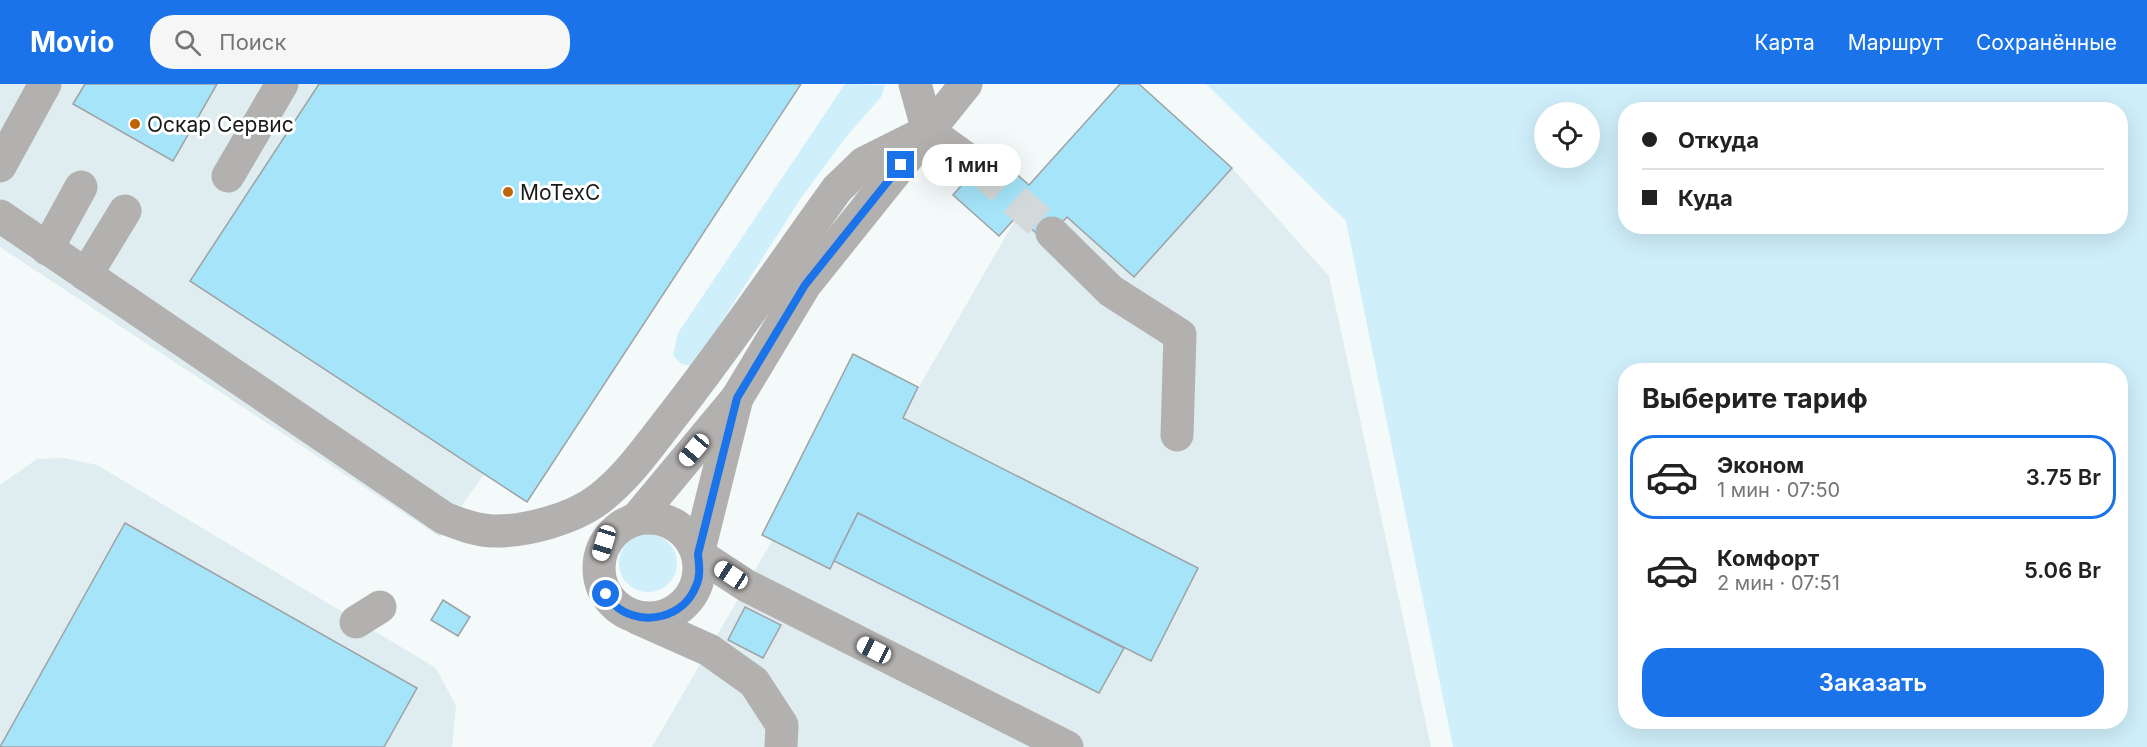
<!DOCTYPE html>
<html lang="ru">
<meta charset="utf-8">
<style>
:root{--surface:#fff;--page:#f6f6f6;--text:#222;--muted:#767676;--line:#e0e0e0;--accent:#1a73e8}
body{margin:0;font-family:Inter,sans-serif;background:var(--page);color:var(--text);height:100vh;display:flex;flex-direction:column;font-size:22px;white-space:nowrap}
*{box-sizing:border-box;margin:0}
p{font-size:20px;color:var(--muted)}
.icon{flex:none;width:33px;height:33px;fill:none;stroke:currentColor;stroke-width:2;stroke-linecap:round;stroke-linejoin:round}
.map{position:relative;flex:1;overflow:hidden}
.side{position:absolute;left:1618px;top:279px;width:510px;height:366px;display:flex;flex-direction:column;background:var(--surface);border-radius:24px;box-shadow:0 6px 24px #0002}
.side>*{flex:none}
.guide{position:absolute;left:1618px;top:18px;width:510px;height:132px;border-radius:24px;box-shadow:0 6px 24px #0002;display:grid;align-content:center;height:132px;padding:0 24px;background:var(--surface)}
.buttons{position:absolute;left:1534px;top:18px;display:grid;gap:12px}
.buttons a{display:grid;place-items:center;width:66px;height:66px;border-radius:50%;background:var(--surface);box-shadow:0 6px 24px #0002;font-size:30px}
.end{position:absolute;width:27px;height:27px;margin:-14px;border:8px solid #1a73e8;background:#fff;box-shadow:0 0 0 3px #fff}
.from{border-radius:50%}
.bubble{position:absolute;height:42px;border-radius:21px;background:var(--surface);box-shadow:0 6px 24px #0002;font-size:20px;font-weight:600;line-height:42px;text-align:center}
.car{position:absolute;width:18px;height:36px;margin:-18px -9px;border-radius:8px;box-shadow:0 0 4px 2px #0007;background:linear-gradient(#fff 24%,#345 0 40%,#fff 0 76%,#345 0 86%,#fff 0)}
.guide b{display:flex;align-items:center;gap:21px;height:57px;font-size:22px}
.guide b+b{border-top:2px solid var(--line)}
.guide i{width:15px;height:15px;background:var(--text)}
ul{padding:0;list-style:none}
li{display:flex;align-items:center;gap:18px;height:84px;margin:0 12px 9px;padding:0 12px;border:3px solid transparent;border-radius:24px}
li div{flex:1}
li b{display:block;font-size:22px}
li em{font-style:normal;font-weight:600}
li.active{border-color:var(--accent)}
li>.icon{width:54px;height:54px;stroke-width:1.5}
h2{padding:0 24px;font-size:27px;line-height:72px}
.primary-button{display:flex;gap:12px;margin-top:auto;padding:12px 24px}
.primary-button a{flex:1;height:69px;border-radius:24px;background:var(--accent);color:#fff;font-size:24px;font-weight:600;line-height:69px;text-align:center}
header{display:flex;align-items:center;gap:36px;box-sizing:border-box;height:84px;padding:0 30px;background:var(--accent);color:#fff}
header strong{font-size:28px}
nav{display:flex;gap:33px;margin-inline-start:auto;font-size:21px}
.search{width:420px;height:54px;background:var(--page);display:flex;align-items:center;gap:15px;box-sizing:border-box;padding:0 21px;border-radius:24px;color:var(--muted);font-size:22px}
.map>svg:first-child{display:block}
.built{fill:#dfecf0}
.green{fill:#cfeffa;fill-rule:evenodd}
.building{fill:#a5e4f9;stroke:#9ea2a3;stroke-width:1.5}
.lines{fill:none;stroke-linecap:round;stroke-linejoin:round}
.minor-tunnel{stroke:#d3d8d9;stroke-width:33;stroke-dasharray:33 16;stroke-linecap:butt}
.minor{stroke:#b3b1b0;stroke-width:33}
.route{stroke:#1a73e8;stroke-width:8}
.poi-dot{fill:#be6505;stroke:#fff;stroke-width:2}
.labels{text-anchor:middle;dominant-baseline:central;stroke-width:6;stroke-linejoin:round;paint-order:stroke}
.poi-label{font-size:21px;fill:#191b1b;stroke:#fff;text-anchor:start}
</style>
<header>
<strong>Movio</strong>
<div class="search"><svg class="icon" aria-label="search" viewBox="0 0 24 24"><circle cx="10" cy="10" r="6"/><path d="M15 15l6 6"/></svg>Поиск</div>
<nav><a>Карта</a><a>Маршрут</a><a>Сохранённые</a></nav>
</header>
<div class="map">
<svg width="2147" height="663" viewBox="0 0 2147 663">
<rect width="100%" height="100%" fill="#f4f9fa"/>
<g class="built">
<polygon points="0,0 801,0 527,418 484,390 440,453 0,163"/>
<polygon points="1120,0 1139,0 1232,84 1329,192 1431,663 652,663 772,457 762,451 853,270 919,303 1015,136 999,152 953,111 991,68 1029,101"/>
<polygon points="64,374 97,381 436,584 456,622 452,663 0,663 0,401 37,375"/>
</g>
<g class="green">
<path d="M845,0L885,1L881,13L846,53L801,114L694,281C684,283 679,279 673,271L678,249Z"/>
<path d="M1206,0H2147V663H1453L1346,137ZM1626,26H2121V142H1626ZM1590,28V74H1545V28ZM2121,286V638H1626V286Z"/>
<circle cx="648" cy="479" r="29"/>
</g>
<g class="building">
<polygon points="85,0 217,0 173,77 73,20"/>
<polygon points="319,0 801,0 527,418 190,197"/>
<polygon points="1120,0 1139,0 1232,84 1134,193 1067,133 1045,157 1017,132 999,152 953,111 991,68 1029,101"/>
<polygon points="853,270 918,303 903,334 1198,484 1151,577 858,429 830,485 762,451"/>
<polygon points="858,429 1124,564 1099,609 834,477"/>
<polygon points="125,439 417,604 384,663 0,663"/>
<polygon points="443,516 470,533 458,552 431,536"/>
<polygon points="745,523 781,541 763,574 728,556"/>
</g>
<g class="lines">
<polyline class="minor-tunnel" points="978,83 1052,149"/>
<g class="minor">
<polyline points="915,0 928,47 978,83"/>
<polyline points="0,82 45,0"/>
<polyline points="228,92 282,0"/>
<path d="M0,132L444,434C460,440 475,446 492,447C525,448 573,435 599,415C629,392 651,359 674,330C731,257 783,180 837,105L864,79L928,47"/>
<polyline points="1052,149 1111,207 1180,251 1177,351"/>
<polyline points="47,165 81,103"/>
<polyline points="86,191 125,127"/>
<polyline points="737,314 805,201 966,0"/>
<circle cx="649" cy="484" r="50"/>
<polyline points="637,434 737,314 698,470 747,502 1067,663"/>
<polyline points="637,534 709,566 754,598 782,641 781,663"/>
<polyline points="356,538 380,523"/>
</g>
</g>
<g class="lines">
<path class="route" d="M606,510C610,515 614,520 618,524C645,543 684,533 696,502C701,492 699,481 698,470L737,314L805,201L901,81"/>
</g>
<g class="poi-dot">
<circle cx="135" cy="40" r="6"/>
<circle cx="508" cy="108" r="6"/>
</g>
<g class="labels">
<g class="poi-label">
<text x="147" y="40">Оскар Сервис</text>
<text x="520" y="108">MoTexC</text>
</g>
</g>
</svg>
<div class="buttons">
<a><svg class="icon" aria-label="locate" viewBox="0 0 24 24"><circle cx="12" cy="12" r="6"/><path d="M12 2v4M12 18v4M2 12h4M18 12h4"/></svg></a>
</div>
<i class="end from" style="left:606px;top:510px"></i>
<i class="end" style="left:901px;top:81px"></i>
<div class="bubble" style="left:922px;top:60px;width:99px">1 мин</div>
<i class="car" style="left:694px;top:366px;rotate:220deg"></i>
<i class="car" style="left:604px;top:459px;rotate:197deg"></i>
<i class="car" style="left:731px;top:491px;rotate:303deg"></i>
<i class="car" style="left:874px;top:566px;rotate:297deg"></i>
<div class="guide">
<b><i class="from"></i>Откуда</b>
<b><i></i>Куда</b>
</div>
<section class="side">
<h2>Выберите тариф</h2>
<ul>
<li class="active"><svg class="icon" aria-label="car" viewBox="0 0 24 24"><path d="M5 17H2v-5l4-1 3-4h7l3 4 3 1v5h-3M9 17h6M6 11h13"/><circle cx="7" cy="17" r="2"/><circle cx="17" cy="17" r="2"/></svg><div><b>Эконом</b><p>1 мин · 07:50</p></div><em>3.75 Br</em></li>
<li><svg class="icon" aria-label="car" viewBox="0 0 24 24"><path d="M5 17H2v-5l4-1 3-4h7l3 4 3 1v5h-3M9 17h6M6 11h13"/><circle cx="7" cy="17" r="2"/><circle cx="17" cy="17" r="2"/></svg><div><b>Комфорт</b><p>2 мин · 07:51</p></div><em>5.06 Br</em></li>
</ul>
<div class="primary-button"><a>Заказать</a></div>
</section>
</div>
